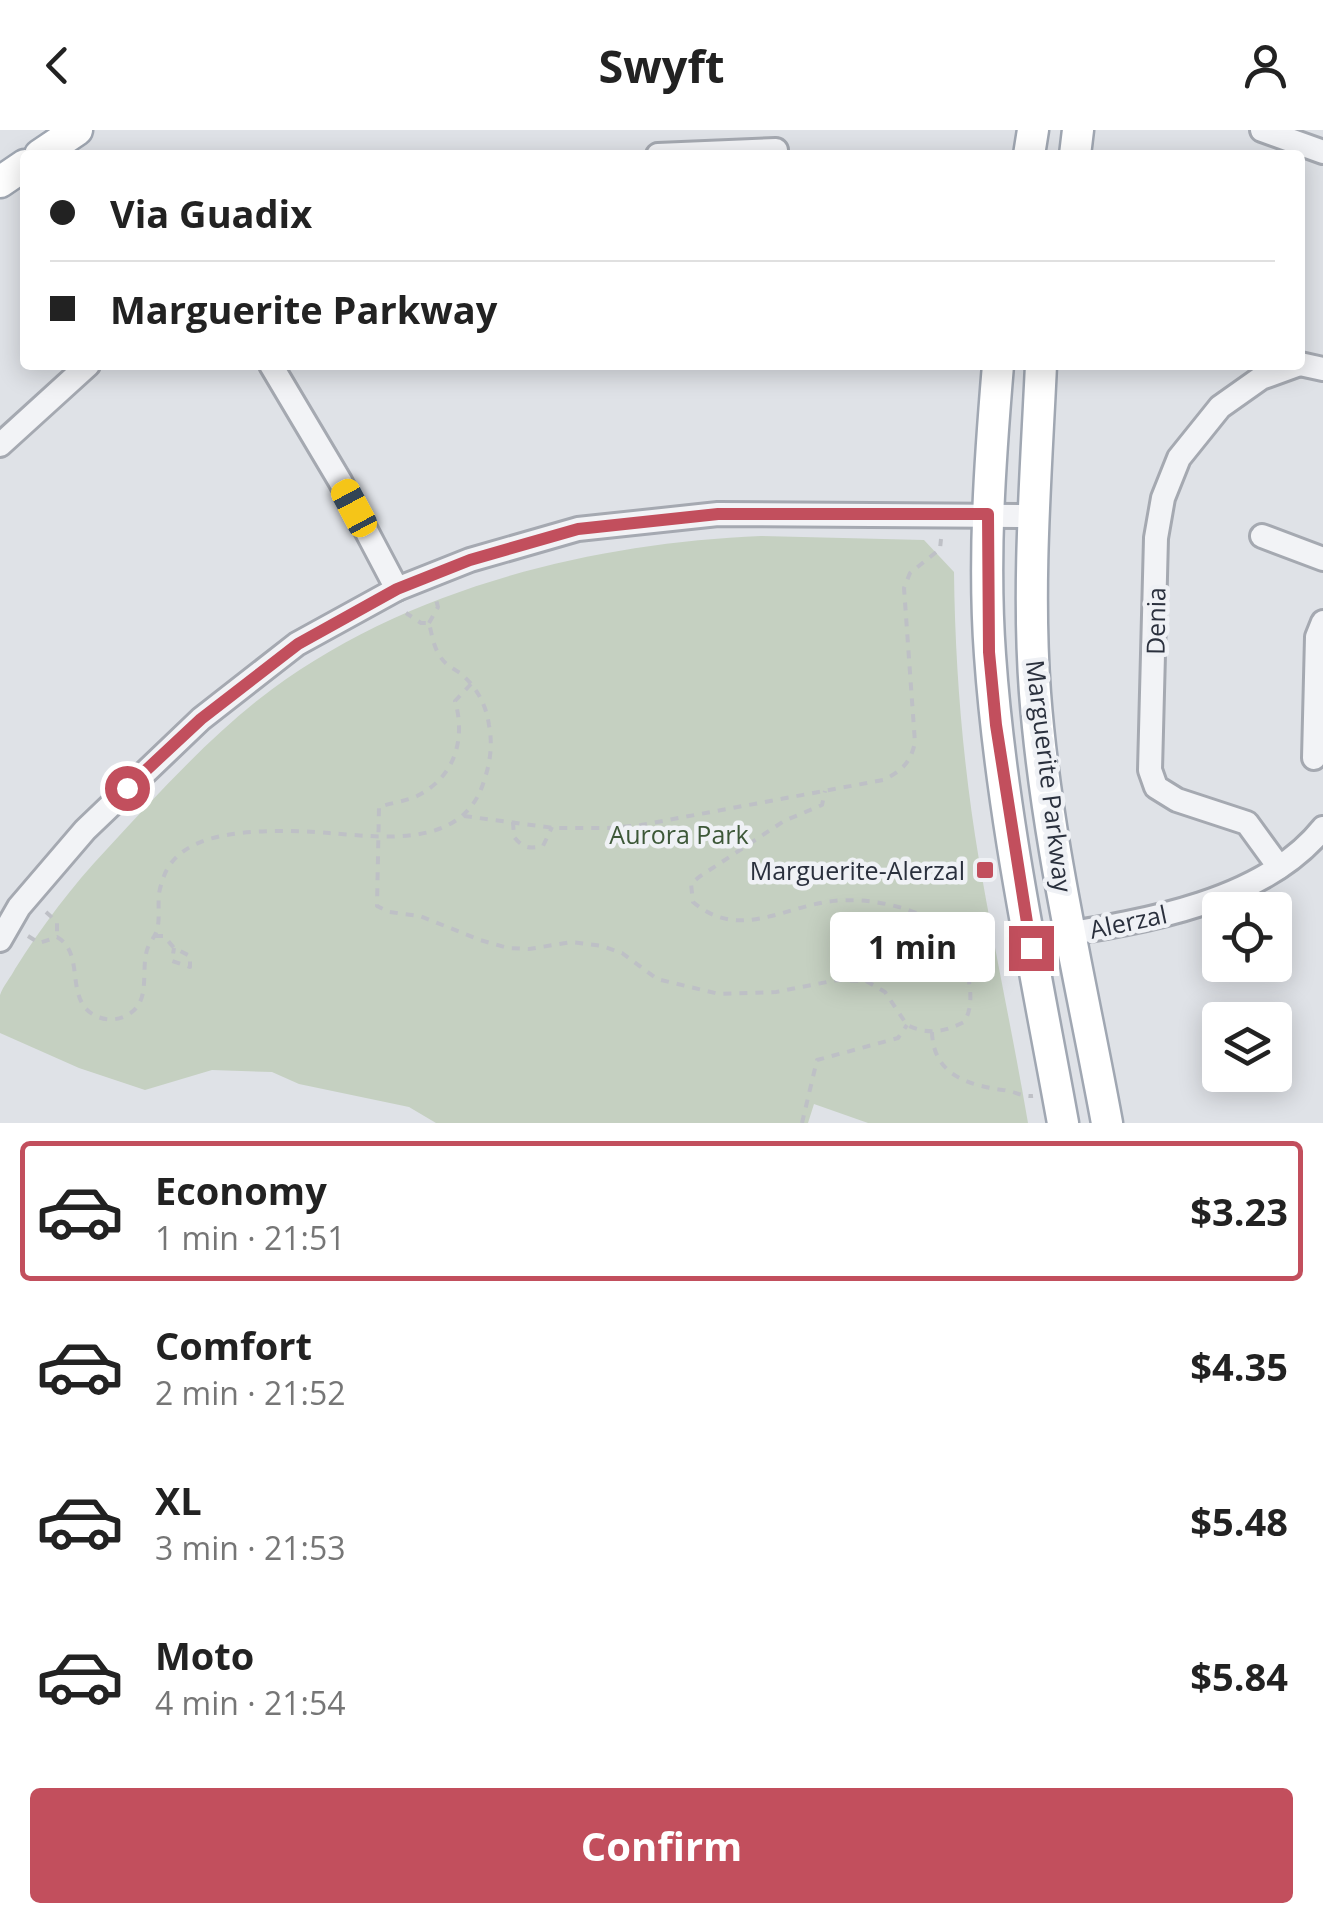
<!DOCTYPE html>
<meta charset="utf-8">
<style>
:root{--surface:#fff;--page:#f2f2f2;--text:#222;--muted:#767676;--line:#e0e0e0;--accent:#c24f5d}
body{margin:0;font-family:"Open Sans",sans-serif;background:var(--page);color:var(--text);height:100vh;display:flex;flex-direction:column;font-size:38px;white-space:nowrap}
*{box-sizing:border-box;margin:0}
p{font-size:32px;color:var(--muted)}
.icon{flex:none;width:55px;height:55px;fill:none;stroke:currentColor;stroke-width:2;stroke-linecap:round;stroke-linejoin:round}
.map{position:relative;height:993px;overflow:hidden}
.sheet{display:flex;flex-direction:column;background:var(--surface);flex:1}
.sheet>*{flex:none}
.guide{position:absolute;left:20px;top:20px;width:1285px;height:220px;border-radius:10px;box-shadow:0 5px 25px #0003;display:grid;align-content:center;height:220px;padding:0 30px;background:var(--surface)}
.tools{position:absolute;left:1202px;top:762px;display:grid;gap:20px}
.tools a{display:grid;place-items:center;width:90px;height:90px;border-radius:10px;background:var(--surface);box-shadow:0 5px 25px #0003;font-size:50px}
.end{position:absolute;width:45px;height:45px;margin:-22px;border:12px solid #c24f5d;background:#fff;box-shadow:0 0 0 5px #fff}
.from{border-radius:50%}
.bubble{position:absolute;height:70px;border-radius:10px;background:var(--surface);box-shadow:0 5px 25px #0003;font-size:32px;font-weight:700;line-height:70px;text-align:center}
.car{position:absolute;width:30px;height:60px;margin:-30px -15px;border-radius:12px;box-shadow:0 0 8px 2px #0007;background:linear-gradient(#f5c518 24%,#345 0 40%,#f5c518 0 76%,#345 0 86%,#f5c518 0)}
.guide b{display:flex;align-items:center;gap:35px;height:95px;font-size:38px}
.guide b+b{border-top:2px solid var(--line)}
.guide i{width:25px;height:25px;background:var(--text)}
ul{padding:18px 0 0;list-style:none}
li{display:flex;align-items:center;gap:30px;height:140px;margin:0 20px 15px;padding:0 10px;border:5px solid transparent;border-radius:10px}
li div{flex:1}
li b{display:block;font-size:38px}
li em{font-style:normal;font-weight:700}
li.current{border-color:var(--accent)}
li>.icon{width:90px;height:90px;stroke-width:1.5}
.cta{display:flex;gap:20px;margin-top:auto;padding:20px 30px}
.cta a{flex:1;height:115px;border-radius:10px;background:var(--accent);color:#fff;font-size:40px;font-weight:700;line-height:115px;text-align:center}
header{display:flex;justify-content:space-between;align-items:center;height:130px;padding:0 30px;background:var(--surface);font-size:45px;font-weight:700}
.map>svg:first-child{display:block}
.green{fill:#c5d0c1}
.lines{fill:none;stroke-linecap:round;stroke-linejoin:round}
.minor-casing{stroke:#a5a9b1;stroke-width:28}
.major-casing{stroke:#a0a7b2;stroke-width:35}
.path{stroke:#bec0c6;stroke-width:4;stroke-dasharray:8 8;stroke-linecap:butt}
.minor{stroke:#f2f3f6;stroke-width:22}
.major{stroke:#fff;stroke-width:30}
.route{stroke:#c24f5d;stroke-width:12}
.poi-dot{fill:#c24f5d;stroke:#eff1f5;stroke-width:4}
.labels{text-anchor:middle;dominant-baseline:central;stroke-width:9;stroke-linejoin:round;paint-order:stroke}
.street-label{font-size:25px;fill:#2a303d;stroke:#eff1f5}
.park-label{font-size:25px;fill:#3d5838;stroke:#eff1f5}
.poi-label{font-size:25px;fill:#2a303d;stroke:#eff1f5;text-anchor:end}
</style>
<header><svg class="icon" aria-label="back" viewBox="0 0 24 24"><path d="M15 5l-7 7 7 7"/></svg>Swyft<svg class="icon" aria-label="person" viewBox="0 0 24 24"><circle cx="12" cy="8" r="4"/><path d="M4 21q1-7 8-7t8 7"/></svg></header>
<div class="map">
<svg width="1323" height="993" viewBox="0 0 1323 993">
<rect width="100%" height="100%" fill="#dfe2e7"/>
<path class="green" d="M761,406L924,410L954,442C955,538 963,635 979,730C994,818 1013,905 1028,993H868L814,974L808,993H436L409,977L299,954L272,942L212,940L145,960L79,938L0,903C0,892 0,877 0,865C3,856 11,847 15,839C42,796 72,756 107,719C155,667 203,614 258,570C396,461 588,413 761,406Z"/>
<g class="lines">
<defs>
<g id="minor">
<polyline points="1262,0 1323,22"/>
<polyline points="658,25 776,20"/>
<polyline points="1300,234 1323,239"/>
<polyline points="271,235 340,351 397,459"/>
<polyline points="0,315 88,235"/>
<polyline points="1262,406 1323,429"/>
<polyline points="1314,628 1317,507 1323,492"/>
<polyline points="1279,737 1247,693 1177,670 1156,657 1150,640 1156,408 1163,368 1179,328 1220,277 1261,248 1297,235"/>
<polyline points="0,810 19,777 85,700 201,589 297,514 397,459 470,430 578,399 718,384 1034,386"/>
<path d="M1030,810C1125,794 1259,778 1323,698"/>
</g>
<g id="major">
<polyline points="40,25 77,0"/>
<polyline points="1029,25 1033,0"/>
<polyline points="1075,25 1078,0"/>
<polyline points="0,52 25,35"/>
<path d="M998,235C990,331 983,428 990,525C1001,682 1035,838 1063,993"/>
<path d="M1041,235C1036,344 1027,454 1035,563C1046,708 1081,851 1107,993"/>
</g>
</defs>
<use href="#minor" class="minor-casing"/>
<use href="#major" class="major-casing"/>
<g class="path">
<polyline points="429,493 438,477 435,466"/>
<path d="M471,554L455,571C466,609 455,647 417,666C406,671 391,673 379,677L377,776L389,782L420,786L480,810L508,818L529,819L572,812L602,816L622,823L657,849L719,864L776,862L837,850L866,851L885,862L907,895C927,905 945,902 964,892C974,876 970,857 967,839C965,829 965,818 957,810C929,778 867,765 826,772C778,780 736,809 693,772L691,754L699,747L784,691L822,675L825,661"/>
<path d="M464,686L554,698H608L641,695L883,650C902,641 910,633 915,613L904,458L910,443L940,419L941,409"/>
<path d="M513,692L514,707C523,718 529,719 543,716L552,697"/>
<polyline points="46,782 57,792 57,807"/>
<path d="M28,806L39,813L57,807C86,824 64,868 94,885C103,890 113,891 123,887C153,875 140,844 147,820C149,813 155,807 157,800C161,785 156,770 161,755C166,736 176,724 194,715C227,698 292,700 329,703C382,707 461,719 483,654C490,634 493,616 489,595C486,574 476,556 460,543C454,539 446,535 442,529C434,520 432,505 429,493H421L406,483"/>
<polyline points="155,806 164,806 174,818 190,826 190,837 172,831 174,818"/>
<path d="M932,902C933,944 967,955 1003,960C1014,961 1022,967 1033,966"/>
<polyline points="802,993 817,930 898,908 907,895"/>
</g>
<use href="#minor" class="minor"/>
<use href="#major" class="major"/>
</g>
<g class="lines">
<polyline class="route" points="127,658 201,589 298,514 397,459 470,430 578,399 718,384 988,384 989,522 996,595 1031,818"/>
</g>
<rect class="poi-dot" x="975" y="730" width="20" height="20" rx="5"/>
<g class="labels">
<g class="street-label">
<text transform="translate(1155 491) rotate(-89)">Denia</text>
<text transform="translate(1050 646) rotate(83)">Marguerite Parkway</text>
<text transform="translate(1128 791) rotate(-12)">Alerzal</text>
</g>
<g class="park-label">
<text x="679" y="704">Aurora Park</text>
</g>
<g class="poi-label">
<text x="965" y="740">Marguerite-Alerzal</text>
</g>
</g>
</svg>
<div class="tools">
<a><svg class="icon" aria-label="locate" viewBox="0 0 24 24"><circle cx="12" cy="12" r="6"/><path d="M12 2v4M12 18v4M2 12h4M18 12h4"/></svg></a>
<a><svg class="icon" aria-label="layers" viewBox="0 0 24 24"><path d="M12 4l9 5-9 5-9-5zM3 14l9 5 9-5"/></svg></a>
</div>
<i class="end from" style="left:127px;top:658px"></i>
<i class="end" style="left:1031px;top:818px"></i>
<div class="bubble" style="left:830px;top:782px;width:165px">1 min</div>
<i class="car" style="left:354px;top:378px;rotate:332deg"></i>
<div class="guide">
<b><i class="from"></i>Via Guadix</b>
<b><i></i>Marguerite Parkway</b>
</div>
</div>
<section class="sheet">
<ul>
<li class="current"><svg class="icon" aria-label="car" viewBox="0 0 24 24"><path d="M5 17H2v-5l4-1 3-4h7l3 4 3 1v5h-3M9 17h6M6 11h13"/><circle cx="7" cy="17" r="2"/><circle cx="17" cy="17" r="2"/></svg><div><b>Economy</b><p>1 min · 21:51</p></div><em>$3.23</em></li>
<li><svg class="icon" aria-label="car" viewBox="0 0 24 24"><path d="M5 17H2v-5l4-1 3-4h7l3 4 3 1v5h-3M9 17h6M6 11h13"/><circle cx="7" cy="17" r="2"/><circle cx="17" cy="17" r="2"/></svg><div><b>Comfort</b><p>2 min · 21:52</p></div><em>$4.35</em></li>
<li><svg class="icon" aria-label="car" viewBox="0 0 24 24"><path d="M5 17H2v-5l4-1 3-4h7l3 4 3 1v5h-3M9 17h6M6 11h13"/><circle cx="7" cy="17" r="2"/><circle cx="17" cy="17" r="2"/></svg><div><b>XL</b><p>3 min · 21:53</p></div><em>$5.48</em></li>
<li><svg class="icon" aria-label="car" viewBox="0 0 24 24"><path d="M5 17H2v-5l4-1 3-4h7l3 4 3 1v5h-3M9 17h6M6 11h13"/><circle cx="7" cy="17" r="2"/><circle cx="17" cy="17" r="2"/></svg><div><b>Moto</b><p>4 min · 21:54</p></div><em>$5.84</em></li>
</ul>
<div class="cta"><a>Confirm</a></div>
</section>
